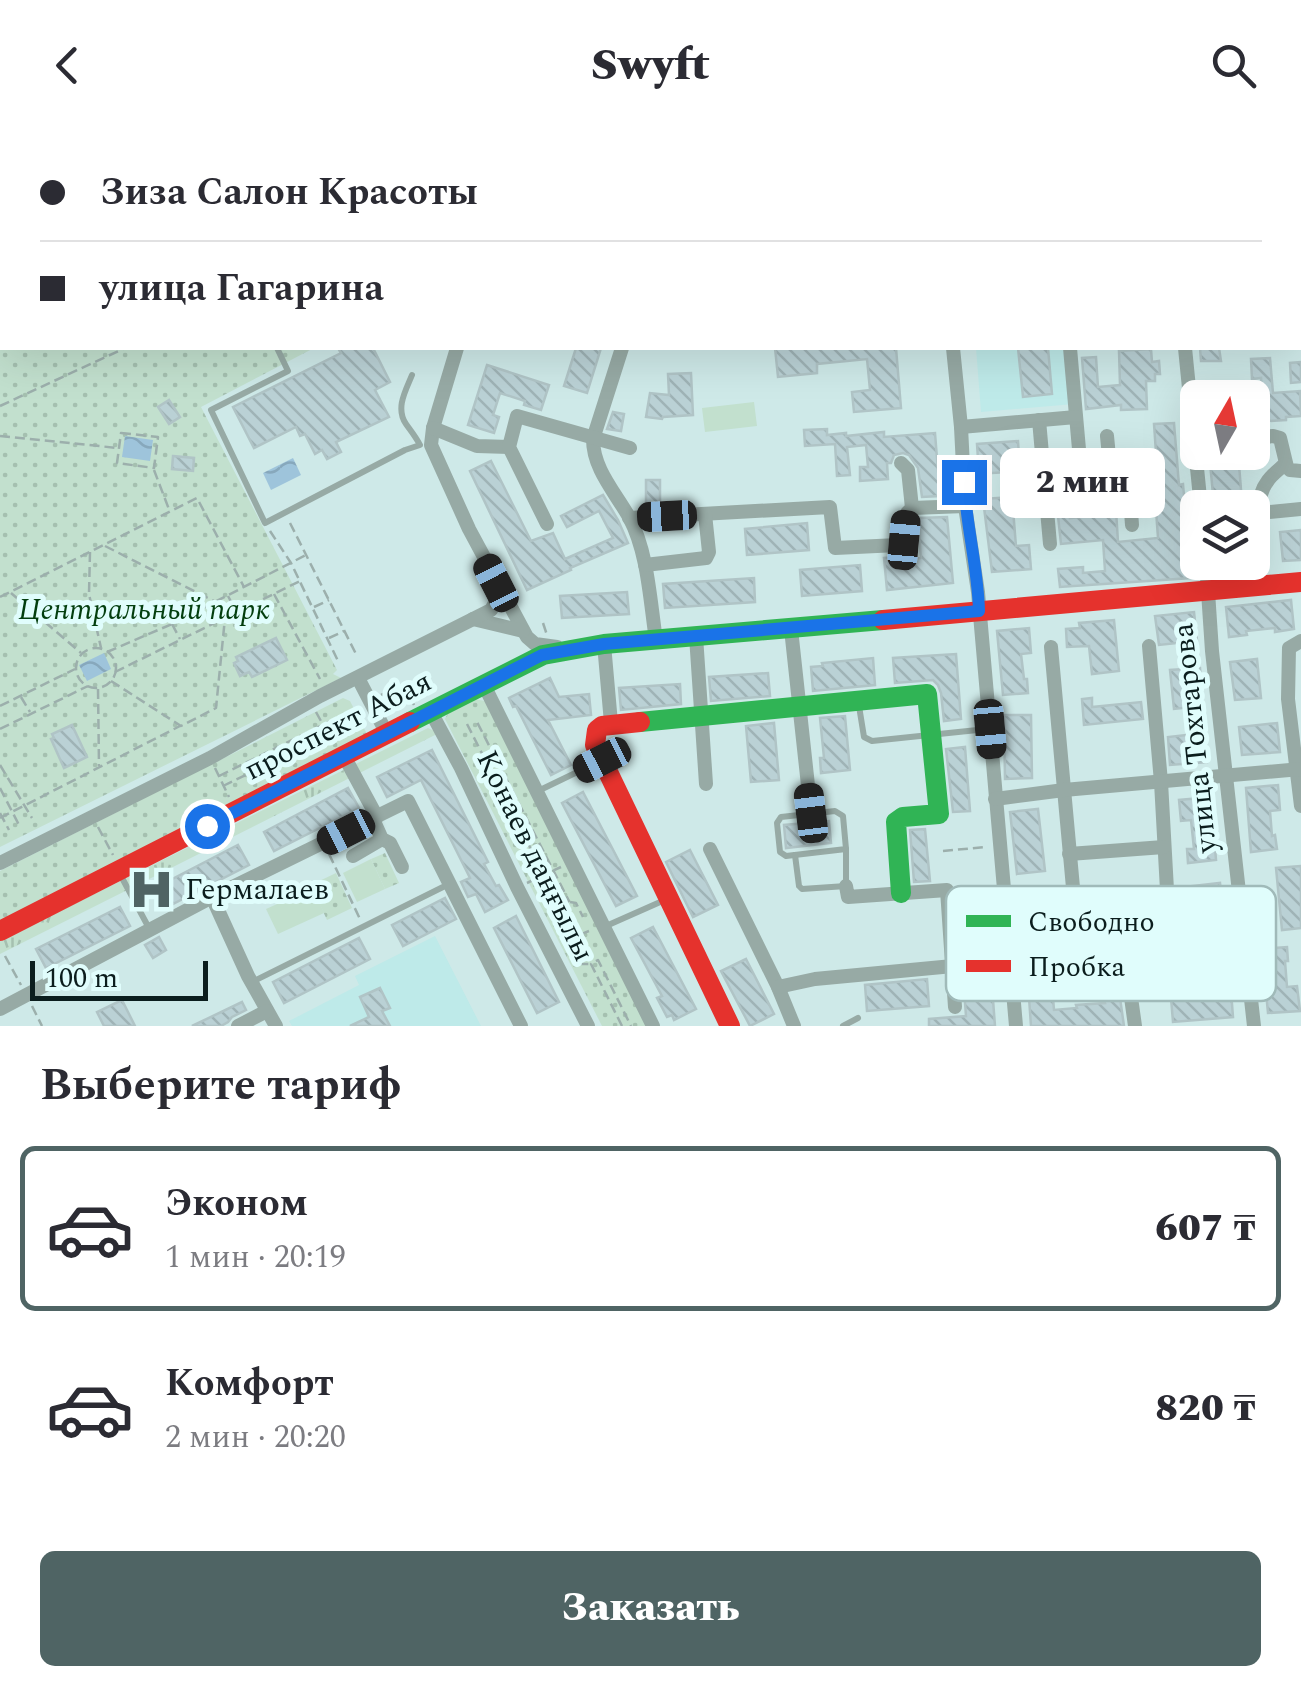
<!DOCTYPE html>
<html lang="ru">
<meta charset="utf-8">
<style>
:root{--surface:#fff;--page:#f7f7f7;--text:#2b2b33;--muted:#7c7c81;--line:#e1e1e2;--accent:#4f6464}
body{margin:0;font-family:Spectral,serif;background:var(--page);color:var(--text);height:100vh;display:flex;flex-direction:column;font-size:38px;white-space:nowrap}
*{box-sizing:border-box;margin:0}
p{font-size:32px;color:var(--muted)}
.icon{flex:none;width:55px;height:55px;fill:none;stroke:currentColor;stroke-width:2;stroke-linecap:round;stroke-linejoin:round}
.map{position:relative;height:896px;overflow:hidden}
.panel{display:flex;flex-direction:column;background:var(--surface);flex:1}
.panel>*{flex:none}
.banner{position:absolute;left:0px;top:0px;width:1302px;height:220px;box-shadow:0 10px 40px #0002;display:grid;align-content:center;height:220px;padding:0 40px;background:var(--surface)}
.needle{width:65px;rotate:9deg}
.buttons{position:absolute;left:1180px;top:250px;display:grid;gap:20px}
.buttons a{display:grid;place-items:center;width:90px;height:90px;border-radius:15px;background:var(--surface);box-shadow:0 10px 40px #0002;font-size:50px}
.scale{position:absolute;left:30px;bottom:25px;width:178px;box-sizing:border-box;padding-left:10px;border:5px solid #0b1d1d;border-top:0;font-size:28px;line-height:35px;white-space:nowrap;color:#0b1d1d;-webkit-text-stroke:8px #e0fdfc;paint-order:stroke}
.end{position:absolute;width:45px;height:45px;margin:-22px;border:12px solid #1a73e8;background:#fff;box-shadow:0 0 0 5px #fff}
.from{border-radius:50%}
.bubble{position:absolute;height:70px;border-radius:15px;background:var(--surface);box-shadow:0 10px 40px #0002;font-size:32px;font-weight:800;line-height:70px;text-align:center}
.car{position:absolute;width:30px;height:60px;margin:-30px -15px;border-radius:12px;box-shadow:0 0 8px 2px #0007;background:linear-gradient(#222 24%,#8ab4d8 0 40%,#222 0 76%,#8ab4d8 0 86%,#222 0)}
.banner b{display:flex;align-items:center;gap:35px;height:95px;font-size:38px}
.banner b+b{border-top:2px solid var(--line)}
.banner i{width:25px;height:25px;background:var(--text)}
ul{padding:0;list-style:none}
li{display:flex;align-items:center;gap:30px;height:165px;margin:0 20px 15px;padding:0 20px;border:5px solid transparent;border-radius:15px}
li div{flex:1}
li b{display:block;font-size:38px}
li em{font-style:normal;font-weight:800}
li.active{border-color:var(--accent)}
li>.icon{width:90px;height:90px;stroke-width:1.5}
h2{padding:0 40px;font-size:45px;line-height:120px}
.primary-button{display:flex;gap:20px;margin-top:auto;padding:20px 40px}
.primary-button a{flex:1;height:115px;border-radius:15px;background:var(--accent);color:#fff;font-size:40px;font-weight:800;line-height:115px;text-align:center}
header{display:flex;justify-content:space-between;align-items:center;height:130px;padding:0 40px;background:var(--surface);font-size:45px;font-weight:800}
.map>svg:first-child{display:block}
.built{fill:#beeae9}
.grass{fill:url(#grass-tufts)}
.park{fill:url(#park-dots)}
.pitch{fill:#c2e0ce}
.water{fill:url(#water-waves)}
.building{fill:url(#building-back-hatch);stroke:#b0c4c6;stroke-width:2.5}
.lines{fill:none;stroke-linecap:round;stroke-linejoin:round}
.path{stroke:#9cafac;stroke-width:2.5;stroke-dasharray:10 5;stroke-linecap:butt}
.lane{stroke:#97aaa5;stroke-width:6}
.street{stroke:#97aaa5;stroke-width:14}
.fast{stroke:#30b455;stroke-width:20}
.jam{stroke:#e5322d;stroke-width:20}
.route{stroke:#1a73e8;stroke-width:12}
.labels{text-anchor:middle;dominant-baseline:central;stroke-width:10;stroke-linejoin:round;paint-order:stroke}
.park-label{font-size:30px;font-style:italic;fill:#033e0e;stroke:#e0fdfc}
.street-label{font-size:30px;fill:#0b1d1d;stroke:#e0fdfc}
.poi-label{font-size:30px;fill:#0b1d1d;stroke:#e0fdfc;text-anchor:start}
.key{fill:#e0fdfc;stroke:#a0bab9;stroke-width:2.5}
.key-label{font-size:28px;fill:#0b1d1d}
</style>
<header><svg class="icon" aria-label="back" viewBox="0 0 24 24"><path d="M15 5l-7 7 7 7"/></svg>Swyft<svg class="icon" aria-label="search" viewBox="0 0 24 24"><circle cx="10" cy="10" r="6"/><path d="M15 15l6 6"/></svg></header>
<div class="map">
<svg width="1301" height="896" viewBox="0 0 1301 896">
<defs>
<pattern id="grass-tufts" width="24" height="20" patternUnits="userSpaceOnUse" patternTransform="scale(2.5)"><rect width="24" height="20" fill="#c2e0ce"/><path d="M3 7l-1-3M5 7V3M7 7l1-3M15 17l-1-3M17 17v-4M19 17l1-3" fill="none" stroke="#a5c0b0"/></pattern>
<pattern id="park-dots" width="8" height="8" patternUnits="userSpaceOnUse" patternTransform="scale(2.5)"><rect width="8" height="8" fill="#c2e0ce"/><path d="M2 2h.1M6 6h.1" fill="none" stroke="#a5c0b0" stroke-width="1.8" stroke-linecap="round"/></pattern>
<pattern id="water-waves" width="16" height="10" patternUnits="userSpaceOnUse" patternTransform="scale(2.5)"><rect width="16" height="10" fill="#9ec4db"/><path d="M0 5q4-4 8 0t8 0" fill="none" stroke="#87a8bc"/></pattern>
<pattern id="building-back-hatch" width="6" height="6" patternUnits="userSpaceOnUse" patternTransform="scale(2.5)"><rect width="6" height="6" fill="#bad1d5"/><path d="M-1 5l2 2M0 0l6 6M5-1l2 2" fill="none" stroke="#9fb3b6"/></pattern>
</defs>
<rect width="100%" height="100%" fill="#cee9e8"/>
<g class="built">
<polygon points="976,218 1069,218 1074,274 981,282"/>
<polygon points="435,806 481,896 292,896 289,891 359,855 355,846"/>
</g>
<polygon class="grass" points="428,598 439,603 0,824 0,811"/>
<g class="park">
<polygon points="309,0 484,0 491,2 304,2"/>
<polygon points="2,155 2,218 314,218 201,277 337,540 333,544 341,548 0,717 0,156"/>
<polygon points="343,568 350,571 367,604 0,800 0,741"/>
<polygon points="474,569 485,571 647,896 602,896 445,589 449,581"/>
<polygon points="385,723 399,753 385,759 371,729"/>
<polygon points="336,743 352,778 327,790 311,755"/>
</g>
<g class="pitch">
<polygon points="754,272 757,296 705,302 702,278"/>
<polygon points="371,729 385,759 357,772 343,743"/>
<polygon points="313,758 324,783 278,804 266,779"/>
</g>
<g class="water">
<polygon points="125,306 153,310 150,331 122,327"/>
<polygon points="293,328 301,345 271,360 263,343"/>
<polygon points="104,523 111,539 87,551 79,535"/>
</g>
<g class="building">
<polygon points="338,218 373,218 390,252 375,260 389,287 336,312 341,322 327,329 322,320 315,324 305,304 300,306 296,297 254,318 233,277 341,223"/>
<polygon points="576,218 601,218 587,263 564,256"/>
<polygon points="775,218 896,218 901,278 854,282 852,262 870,260 867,229 817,234 817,243 778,247"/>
<polygon points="1018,218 1048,218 1052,264 1023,267"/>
<polygon points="1200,218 1219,218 1221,231 1201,231"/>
<polygon points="1151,219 1152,232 1159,231 1160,244 1155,244 1155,251 1146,251 1147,279 1121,280 1121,275 1086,279 1082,228 1096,227 1098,257 1120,255 1119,221"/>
<polygon points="1270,228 1273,263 1300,261 1301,286 1286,287 1286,290 1252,292 1252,274 1263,273 1261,248 1252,249 1251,229"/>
<polygon points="1301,232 1301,252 1291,253 1290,233"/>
<polygon points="487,235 549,255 541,280 524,275 525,271 500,263 493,285 499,287 494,303 468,295"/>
<polygon points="691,243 693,285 663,287 662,289 646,287 650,263 669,265 668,244"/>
<polygon points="1224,253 1224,258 1227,258 1228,268 1201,268 1200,261 1206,260 1206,255"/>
<polygon points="169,270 180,287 169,294 158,277"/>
<polygon points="613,282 624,284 621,301 607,299"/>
<polygon points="1174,293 1179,355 1183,354 1191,448 1060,457 1058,439 1083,437 1083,443 1105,441 1103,410 1061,414 1058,386 1070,385 1070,388 1099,385 1099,381 1116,380 1118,412 1158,408 1152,323 1156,323 1154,294"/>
<polygon points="827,299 827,305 846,303 846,306 884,302 884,307 935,303 940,366 922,367 918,338 909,325 903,323 894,325 891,333 887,333 888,349 860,351 860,337 868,337 866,315 847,317 850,345 837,346 835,314 805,316 804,300"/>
<polygon points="1018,311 1020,341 979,344 977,314"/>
<polygon points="1209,322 1238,322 1242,372 1214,375"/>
<polygon points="173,326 194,328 193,341 172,339"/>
<polygon points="491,331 531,411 553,403 565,429 613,408 599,381 567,397 561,386 603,365 618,390 628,413 570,438 571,440 527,460 470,341"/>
<rect x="646" y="350" width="14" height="26"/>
<polygon points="1012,367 1016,416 1029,415 1031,439 992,442 983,369"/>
<polygon points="947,387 953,453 887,460 884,428 898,427 898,431 921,428 919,403 915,404 917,388"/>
<polygon points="807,393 809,420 747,425 745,399"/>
<polygon points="1301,400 1301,430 1283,431 1280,402"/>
<polygon points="860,435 862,461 802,466 800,440"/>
<polygon points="754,448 755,472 665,478 663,454"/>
<polygon points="627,462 629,484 562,488 560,466"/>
<polygon points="1291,470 1294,499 1275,502 1275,498 1246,501 1247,505 1229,507 1226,477"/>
<polygon points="1194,482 1197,511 1159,515 1155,486"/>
<polygon points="1114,490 1119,541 1092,544 1089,516 1067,517 1066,499 1080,498 1079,493"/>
<polygon points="1029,498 1031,523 1021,524 1024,549 1027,549 1028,563 1003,565 997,501"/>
<polygon points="276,508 287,530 252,547 249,542 240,546 234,533 238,531 236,527"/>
<polygon points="956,524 961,589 944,591 941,563 938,555 933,550 895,553 893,528"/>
<polygon points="873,528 875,555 813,561 811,537 823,536 822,533"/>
<polygon points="1257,529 1261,568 1235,570 1230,532"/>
<polygon points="1200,538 1203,576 1174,579 1170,540"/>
<polygon points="768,543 770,566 711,571 709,547"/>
<polygon points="550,548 559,567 589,564 591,585 548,590 571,635 551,645 516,576 513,577 509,568"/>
<polygon points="680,554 681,574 621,580 619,558"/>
<polygon points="1092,568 1092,577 1141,572 1143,589 1084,595 1082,569"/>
<polygon points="1004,585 1031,585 1032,648 1005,649"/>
<polygon points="845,586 850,640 821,643 820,628 824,628 820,588"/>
<polygon points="774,593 779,650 751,652 746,596"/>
<polygon points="1277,593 1280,622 1242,625 1239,597"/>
<polygon points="72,595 87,627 64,638 51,609 54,608 52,604"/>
<polygon points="1205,603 1207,632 1170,635 1168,607"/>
<polygon points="965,617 970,681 953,682 946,619"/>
<polygon points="432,620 488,732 484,734 496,756 499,755 508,770 485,782 476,764 468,767 461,752 470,748 421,650 387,667 377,647"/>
<polygon points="1278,655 1280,680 1270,681 1272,706 1275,705 1277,719 1251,722 1246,658"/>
<polygon points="348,658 359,678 274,721 264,702"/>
<polygon points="583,662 637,766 616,776 562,673"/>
<polygon points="1211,667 1216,730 1188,733 1187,719 1194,719 1191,690 1181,691 1179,670"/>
<polygon points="1038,679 1045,741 1017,744 1010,682"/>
<polygon points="829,691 831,713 786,718 784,695"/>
<polygon points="925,699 930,751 914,752 910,700"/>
<polygon points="238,715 249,735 165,778 155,758"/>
<polygon points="690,720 718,775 693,787 666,732"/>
<polygon points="1301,736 1301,798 1282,800 1276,738"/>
<polygon points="1220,753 1224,791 1195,794 1192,756"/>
<polygon points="445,768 456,789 403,816 392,795"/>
<polygon points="120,777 130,796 46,838 36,819"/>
<polygon points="516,786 559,872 537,883 494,798"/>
<polygon points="653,797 696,879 674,890 672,885 667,887 657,868 662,866 631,808"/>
<polygon points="159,807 166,820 153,828 145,815"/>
<polygon points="359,808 370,829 284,873 273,852"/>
<polygon points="1287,817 1288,831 1285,831 1287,857 1297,856 1300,881 1268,883 1262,819"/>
<polygon points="1228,822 1233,887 1173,892 1171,868 1210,865 1208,842 1203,842 1202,824"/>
<polygon points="746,829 774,884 750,896 721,841"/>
<polygon points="1055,836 1056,855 1052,855 1054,880 1077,878 1076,875 1105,873 1104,870 1120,868 1124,896 1031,896 1027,839"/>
<polygon points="991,843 995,896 929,896 929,889 966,886 963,845"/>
<polygon points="927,849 929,876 867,881 865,855"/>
<polygon points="380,858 390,878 382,881 390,896 350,896 369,887 360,867"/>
<polygon points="122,870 135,896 104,896 97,882"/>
<polygon points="242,872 246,880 232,887 228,892 221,896 192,896"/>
</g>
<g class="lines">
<g class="path">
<polyline points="201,2 206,0"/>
<polyline points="0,276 125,218"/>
<polygon points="121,303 158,307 154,338 117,333"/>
<polyline points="0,306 118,318"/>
<polyline points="154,340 170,382"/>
<polyline points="290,393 356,524"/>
<polyline points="270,401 291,433 339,533"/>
<polyline points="105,416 214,471"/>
<polyline points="90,422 89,464 101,518"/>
<polyline points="11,463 81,523"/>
<polyline points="274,464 320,549"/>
<polyline points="228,466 236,481"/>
<polyline points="0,467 197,368 244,457"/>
<polyline points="314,477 329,470"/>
<polyline points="543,493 547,505"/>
<polyline points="172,494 180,509"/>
<polyline points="329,508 344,501"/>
<circle cx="96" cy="538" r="20"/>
<polyline points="107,522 172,494 306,425"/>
<polyline points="115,542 300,451"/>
<polyline points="111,551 181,596 216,578 225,488"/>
<polyline points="98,559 99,636"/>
<polyline points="381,565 404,555 414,575"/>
<polyline points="21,567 30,582"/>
<polyline points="0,576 75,539"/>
<polyline points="388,576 408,567"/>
<polyline points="316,582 333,613"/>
<polyline points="467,594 560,776 569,771 476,590"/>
<polyline points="0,599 88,556"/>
<polyline points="0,635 32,688"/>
<polyline points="215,638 229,667"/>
<polyline points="219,646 357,578"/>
<polyline points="223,656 363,588"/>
<polyline points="0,658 19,695"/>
<polyline points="0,683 9,700"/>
<polyline points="0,688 180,596"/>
<polyline points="98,697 113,725"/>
<polyline points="943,721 986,717"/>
<polyline points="329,724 360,789"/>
<polyline points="527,753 561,737"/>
<polyline points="570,772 576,773 583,787"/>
<polyline points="559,777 557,783 581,834 590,834"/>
<polyline points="569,809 589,801"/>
<polyline points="5,826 21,855"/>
<polyline points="32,876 42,896"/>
<polyline points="622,896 591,834 598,830 631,896"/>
</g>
<g class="lane">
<path d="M277,218L288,241L211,280L265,393L405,320L420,315C416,307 411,301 406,294C395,278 406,260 412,245"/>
<polyline points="859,576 864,607 872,611 987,599"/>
<polyline points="538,661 598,632"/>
<polygon points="835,681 843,686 846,719 786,726 780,722 777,693 781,687"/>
<polyline points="795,725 799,756 802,759 846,756 846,719"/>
<polyline points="121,746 150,800"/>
<polyline points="606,796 667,769"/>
<polyline points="252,852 447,755"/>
<polyline points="843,896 858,888"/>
</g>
<g class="street">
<polyline points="50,0 51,2"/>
<polyline points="165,0 167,2"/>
<polyline points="527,0 535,2"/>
<polyline points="789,0 789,2"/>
<polyline points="930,0 930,2"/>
<polyline points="1164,0 1164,2"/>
<polyline points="117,2 117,0"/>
<polyline points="258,2 263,0"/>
<polyline points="646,2 646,0"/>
<polyline points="1300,7 1301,7"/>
<polyline points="0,137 2,135"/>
<polyline points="1300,159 1301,159"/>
<polyline points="1300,199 1301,199"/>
<polyline points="457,218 433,298 431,315 469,399 527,507 535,514 557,517"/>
<path d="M622,218L593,309C593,339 615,362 629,387C648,422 650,471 656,510"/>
<polyline points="953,218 961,297 965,376 978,462 1016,896"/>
<polyline points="1070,218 1082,353"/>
<polyline points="1185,218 1201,378"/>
<polyline points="1039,290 1050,414"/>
<polyline points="961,297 1076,287"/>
<polyline points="433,298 477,316 509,317"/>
<polyline points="1107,306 1113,368 1130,367 1132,395"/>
<polyline points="1252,308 1273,306 1280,308 1287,337 1290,340 1301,341"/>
<polyline points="1045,356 1111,350"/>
<polyline points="912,378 965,376"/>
<polyline points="1259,383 1301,379"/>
<polyline points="629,388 830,377 835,418 898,415 904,409 907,383 912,378 908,340 901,333"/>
<polyline points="547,394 509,317 517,286 630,318"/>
<path d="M1261,419C1260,399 1254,369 1267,352C1271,345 1280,339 1285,334"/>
<polyline points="1206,432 1212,521 1254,896"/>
<polyline points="645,435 706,428 709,422 705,384"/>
<polyline points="473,489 523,501"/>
<polyline points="791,499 811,683"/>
<polyline points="696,506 706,654"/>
<polyline points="1301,511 1289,518 1288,569 1301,676"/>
<polyline points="604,514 611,593"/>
<polyline points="1051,517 1082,856 1172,850 1161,652 1149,516"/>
<polyline points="358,548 387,604"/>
<polyline points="484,555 653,896"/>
<polyline points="431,582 461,638 517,757 588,896"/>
<polyline points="344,626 377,687"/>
<polyline points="995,669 1064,660 1301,639"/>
<polyline points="373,689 382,709 390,713 402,737"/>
<polyline points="710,719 778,857 794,896"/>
<polyline points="1069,724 1164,717"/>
<polyline points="353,726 382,709"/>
<polyline points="0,733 210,628 320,566 491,480 495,473 496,453"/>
<polyline points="846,756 848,767 947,760 955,877"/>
<polyline points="212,767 248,846 276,896"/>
<polyline points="1076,800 1170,794"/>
<polyline points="1129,853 1135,896"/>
<polyline points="778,857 815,849 953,836"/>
<polyline points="0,879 212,767 408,671 521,896"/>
<polyline points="238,896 267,881"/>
</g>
<g class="fast">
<polyline points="410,592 543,525 604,514 883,490"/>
<polyline points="640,592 927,564 939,684 903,687 896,692 901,763"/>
</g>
<g class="jam">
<polyline points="883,490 1301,452"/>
<polyline points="640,592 602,596 597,600 595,615 730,896"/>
<polyline points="0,801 410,592"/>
</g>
</g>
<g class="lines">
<path class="route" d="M207,696L542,525L604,514L979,481C978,438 966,395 964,352"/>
</g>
<defs>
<symbol id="hospital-bare" viewBox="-9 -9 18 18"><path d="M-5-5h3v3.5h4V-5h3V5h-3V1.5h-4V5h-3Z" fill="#4f6464" stroke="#e0fdfc" stroke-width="2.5" paint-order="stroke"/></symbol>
</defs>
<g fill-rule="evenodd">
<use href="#hospital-bare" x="120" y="728" width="63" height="63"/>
</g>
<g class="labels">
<g class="park-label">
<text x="144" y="480">Центральный парк</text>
</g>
<g class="street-label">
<text transform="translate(338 596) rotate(-27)">проспект Абая</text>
<text transform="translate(1195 608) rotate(-96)">улица Тохтарова</text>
<text transform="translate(535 726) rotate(64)">Қонаев даңғылы</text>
</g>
<g class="poi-label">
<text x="185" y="760">Гермалаев</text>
</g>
</g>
<rect x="946" y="756" width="330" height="115" rx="15" class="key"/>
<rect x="966" y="785" width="45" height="12" fill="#30b455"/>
<rect x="966" y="830" width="45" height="12" fill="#e5322d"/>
<g class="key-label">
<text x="1028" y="801">Свободно</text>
<text x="1028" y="846">Пробка</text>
</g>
</svg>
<div class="buttons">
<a><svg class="needle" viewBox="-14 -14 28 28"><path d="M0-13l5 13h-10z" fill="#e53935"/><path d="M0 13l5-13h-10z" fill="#7c7c81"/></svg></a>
<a><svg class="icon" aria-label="layers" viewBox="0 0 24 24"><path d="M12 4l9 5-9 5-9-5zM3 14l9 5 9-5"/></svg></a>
</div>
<div class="scale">100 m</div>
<i class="end from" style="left:207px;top:696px"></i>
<i class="end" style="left:964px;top:352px"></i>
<div class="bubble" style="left:1000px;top:318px;width:165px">2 мин</div>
<i class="car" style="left:667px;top:386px;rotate:267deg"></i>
<i class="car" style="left:904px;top:410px;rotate:5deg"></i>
<i class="car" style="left:496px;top:453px;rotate:333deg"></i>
<i class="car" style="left:990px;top:599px;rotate:175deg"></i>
<i class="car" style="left:602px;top:630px;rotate:243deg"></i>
<i class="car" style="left:811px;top:683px;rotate:353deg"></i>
<i class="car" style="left:346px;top:702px;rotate:243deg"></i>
<div class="banner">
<b><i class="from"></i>Зиза Салон Красоты</b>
<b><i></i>улица Гагарина</b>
</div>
</div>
<section class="panel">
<h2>Выберите тариф</h2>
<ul>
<li class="active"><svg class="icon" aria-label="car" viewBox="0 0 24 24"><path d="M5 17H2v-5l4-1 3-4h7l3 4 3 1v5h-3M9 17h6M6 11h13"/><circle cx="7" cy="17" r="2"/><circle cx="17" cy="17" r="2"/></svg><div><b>Эконом</b><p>1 мин · 20:19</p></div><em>607 ₸</em></li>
<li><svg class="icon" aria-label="car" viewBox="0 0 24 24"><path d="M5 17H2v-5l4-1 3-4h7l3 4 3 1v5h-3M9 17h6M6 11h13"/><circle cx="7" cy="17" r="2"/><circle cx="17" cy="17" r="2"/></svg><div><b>Комфорт</b><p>2 мин · 20:20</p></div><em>820 ₸</em></li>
</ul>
<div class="primary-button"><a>Заказать</a></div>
</section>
